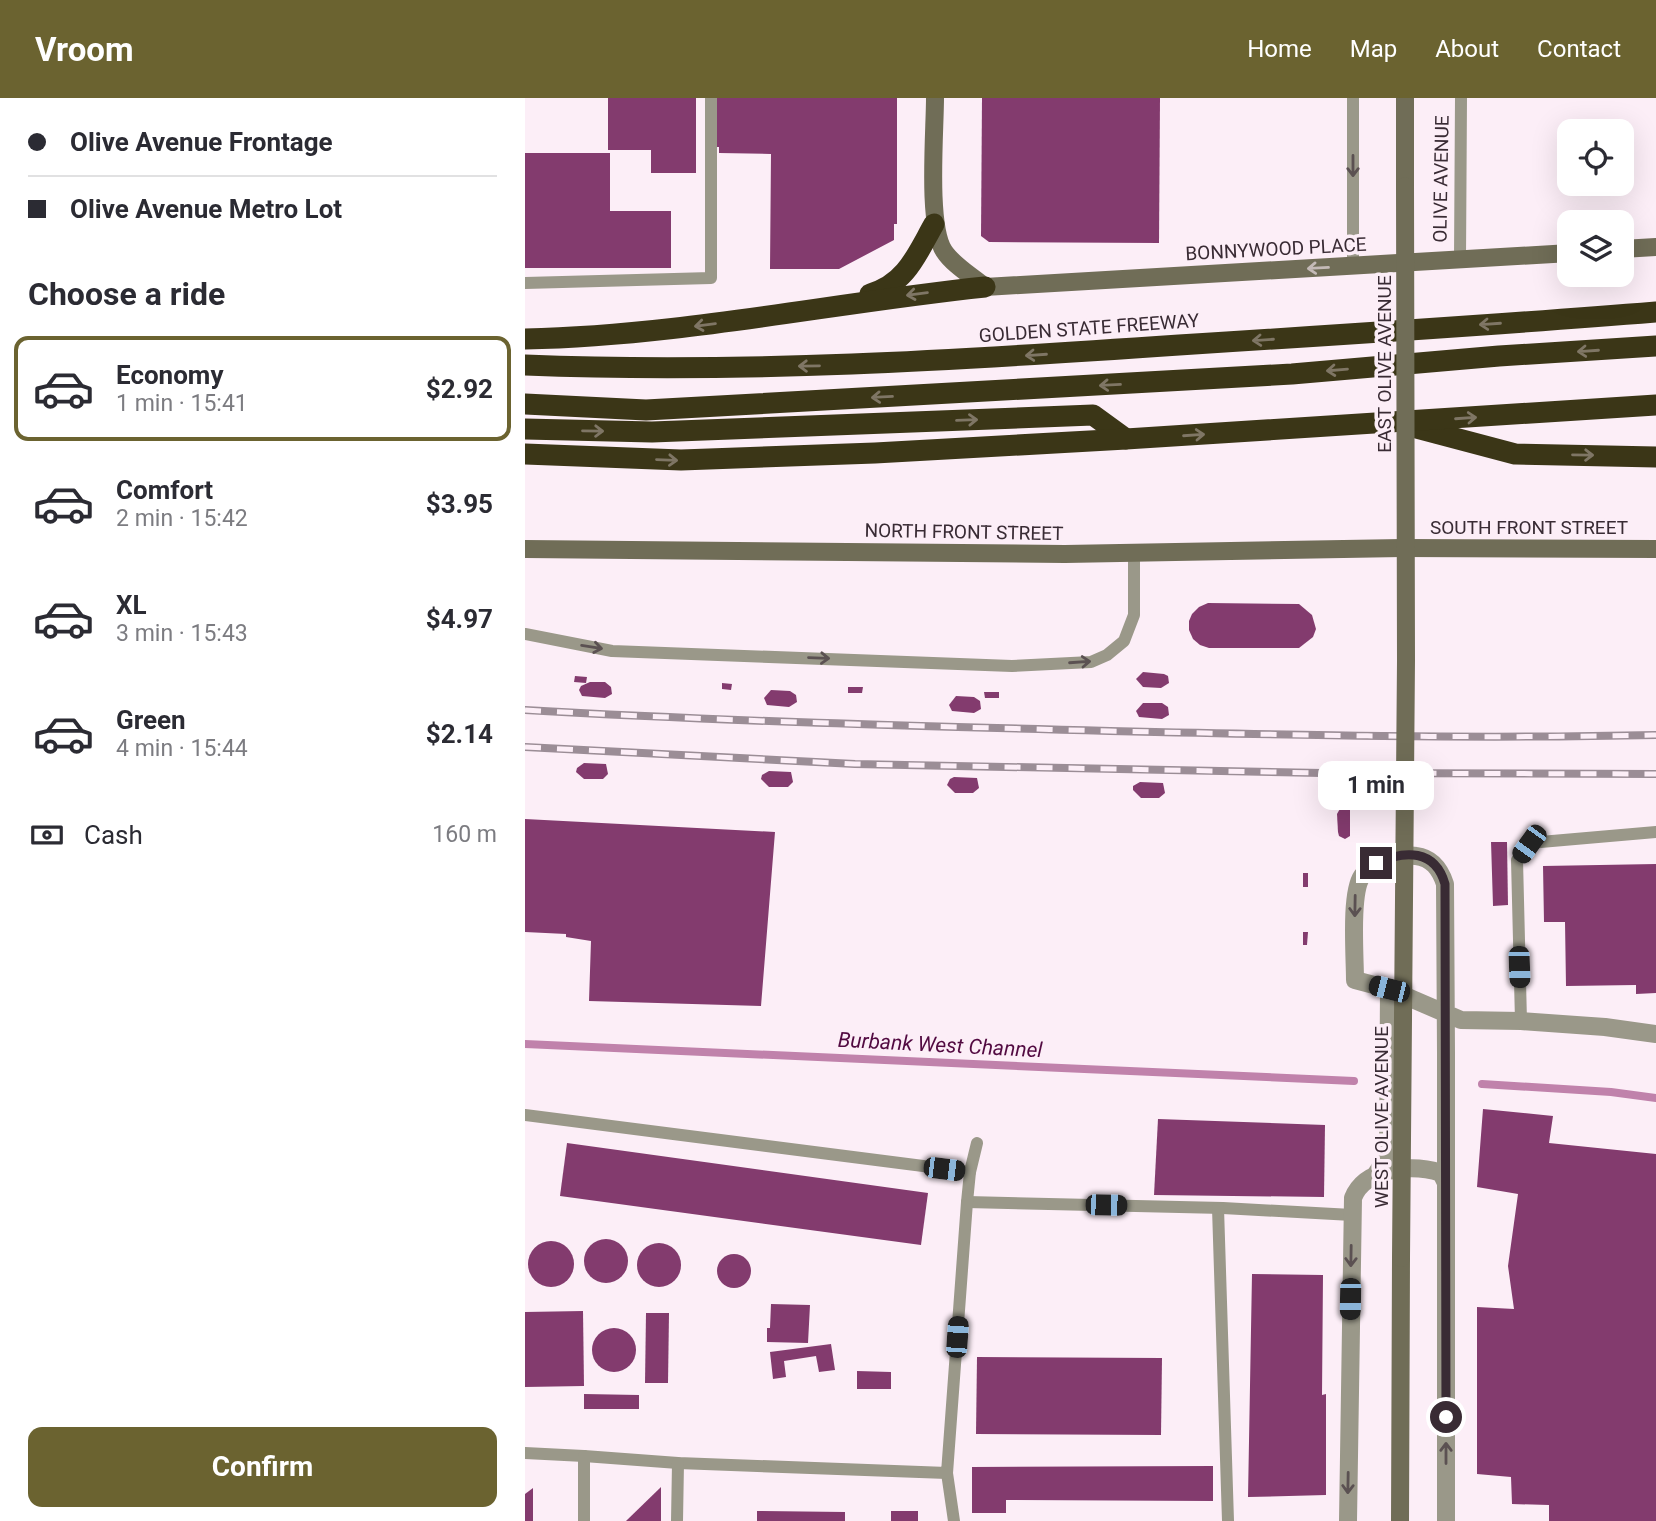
<!DOCTYPE html>
<meta charset="utf-8">
<style>
:root{--surface:#fff;--page:#f7f7f7;--text:#2b2b33;--muted:#7c7c81;--line:#e1e1e2;--accent:#6b6330}
body{margin:0;font-family:Roboto,sans-serif;background:var(--page);color:var(--text);height:100vh;display:flex;flex-direction:column;font-size:26px;white-space:nowrap}
*{box-sizing:border-box;margin:0}
p{font-size:23px;color:var(--muted)}
.icon{flex:none;width:38px;height:38px;fill:none;stroke:currentColor;stroke-width:2;stroke-linecap:round;stroke-linejoin:round}
.map{position:relative;flex:1;overflow:hidden}
.side{display:flex;flex-direction:column;background:var(--surface);width:525px}
.side>*{flex:none}
.guide{display:grid;align-content:center;height:154px;padding:0 28px;background:var(--surface)}
.controls{position:absolute;left:1032px;top:21px;display:grid;gap:14px}
.controls a{display:grid;place-items:center;width:77px;height:77px;border-radius:14px;background:var(--surface);box-shadow:0 7px 28px #0002;font-size:35px}
.end{position:absolute;width:32px;height:32px;margin:-16px;border:9px solid #392b34;background:#fff;box-shadow:0 0 0 4px #fff}
.from{border-radius:50%}
.bubble{position:absolute;height:49px;border-radius:14px;background:var(--surface);box-shadow:0 7px 28px #0002;font-size:23px;font-weight:700;line-height:49px;text-align:center}
.car{position:absolute;width:21px;height:42px;margin:-21px -10px;border-radius:9px;box-shadow:0 0 5px 2px #0007;background:linear-gradient(#222 24%,#8ab4d8 0 40%,#222 0 76%,#8ab4d8 0 86%,#222 0)}
.guide b{display:flex;align-items:center;gap:24px;height:66px;font-size:26px}
.guide b+b{border-top:2px solid var(--line)}
.guide i{width:18px;height:18px;background:var(--text)}
ul{padding:0;list-style:none}
li{display:flex;align-items:center;gap:21px;height:105px;margin:0 14px 10px;padding:0 14px;border:4px solid transparent;border-radius:14px}
li div{flex:1}
li b{display:block;font-size:26px}
li em{font-style:normal;font-weight:700}
li.current{border-color:var(--accent)}
li>.icon{width:63px;height:63px;stroke-width:1.5}
h2{padding:0 28px;font-size:32px;line-height:84px}
.pay{display:flex;align-items:center;gap:18px;height:77px;padding:0 28px;font-size:26px}
.pay p{margin-inline-start:auto}
.cta{display:flex;gap:14px;margin-top:auto;padding:14px 28px}
.cta a{flex:1;height:80px;border-radius:14px;background:var(--accent);color:#fff;font-size:28px;font-weight:700;line-height:80px;text-align:center}
header{display:flex;align-items:center;gap:42px;box-sizing:border-box;height:98px;padding:0 35px;background:var(--accent);color:#fff}
header strong{font-size:33px}
nav{display:flex;gap:38px;margin-inline-start:auto;font-size:24px}
main{display:flex;flex:1;min-height:0}
.map>svg:first-child{display:block}
.lines{fill:none;stroke-linecap:round;stroke-linejoin:round}
.stream{stroke:#c082ab;stroke-width:8}
.building{fill:#833b6e}
.lane{stroke:#9a9889;stroke-width:12}
.street{stroke:#9a9889;stroke-width:18}
.secondary{stroke:#706d57;stroke-width:18}
.highway{stroke:#3b3617;stroke-width:21}
.rail-casing{stroke:#9b8d96;stroke-width:8}
.rail{stroke:#fceef7;stroke-width:5;stroke-dasharray:16;stroke-linecap:butt}
.secondary-bridge{stroke:#706d57;stroke-width:18}
.oneway{stroke:#5b5152}
.oneway2{stroke:#c4bab7}
.oneway3{stroke:#7f7665}
.route{stroke:#392b34;stroke-width:9}
.labels{text-anchor:middle;dominant-baseline:central;stroke-width:7;stroke-linejoin:round;paint-order:stroke}
.street-label{font-size:19px;fill:#392b34;stroke:#fceef7}
.water-label{font-size:21px;font-style:italic;fill:#520a41;stroke:#fceef7}
</style>
<header>
<strong>Vroom</strong>
<nav><a>Home</a><a>Map</a><a>About</a><a>Contact</a></nav>
</header>
<main>
<section class="side">
<div class="guide">
<b><i class="from"></i>Olive Avenue Frontage</b>
<b><i></i>Olive Avenue Metro Lot</b>
</div>
<h2>Choose a ride</h2>
<ul>
<li class="current"><svg class="icon" aria-label="car" viewBox="0 0 24 24"><path d="M5 17H2v-5l4-1 3-4h7l3 4 3 1v5h-3M9 17h6M6 11h13"/><circle cx="7" cy="17" r="2"/><circle cx="17" cy="17" r="2"/></svg><div><b>Economy</b><p>1 min · 15:41</p></div><em>$2.92</em></li>
<li><svg class="icon" aria-label="car" viewBox="0 0 24 24"><path d="M5 17H2v-5l4-1 3-4h7l3 4 3 1v5h-3M9 17h6M6 11h13"/><circle cx="7" cy="17" r="2"/><circle cx="17" cy="17" r="2"/></svg><div><b>Comfort</b><p>2 min · 15:42</p></div><em>$3.95</em></li>
<li><svg class="icon" aria-label="car" viewBox="0 0 24 24"><path d="M5 17H2v-5l4-1 3-4h7l3 4 3 1v5h-3M9 17h6M6 11h13"/><circle cx="7" cy="17" r="2"/><circle cx="17" cy="17" r="2"/></svg><div><b>XL</b><p>3 min · 15:43</p></div><em>$4.97</em></li>
<li><svg class="icon" aria-label="car" viewBox="0 0 24 24"><path d="M5 17H2v-5l4-1 3-4h7l3 4 3 1v5h-3M9 17h6M6 11h13"/><circle cx="7" cy="17" r="2"/><circle cx="17" cy="17" r="2"/></svg><div><b>Green</b><p>4 min · 15:44</p></div><em>$2.14</em></li>
</ul>
<div class="pay"><svg class="icon" aria-label="cash" viewBox="0 0 24 24"><path d="M3 7h18v10H3z"/><circle cx="12" cy="12" r="2"/></svg>Cash<p>160 m</p></div>
<div class="cta"><a>Confirm</a></div>
</section>
<div class="map">
<svg width="1131" height="1423" viewBox="0 0 1131 1423">
<rect width="100%" height="100%" fill="#fceef7"/>
<g class="lines">
<g class="stream">
<polyline points="0,946 829,983"/>
<polyline points="957,986 1086,994 1131,1000"/>
</g>
</g>
<g class="building">
<polygon points="83,0 171,0 171,75 126,75 126,52 83,52"/>
<polygon points="192,0 372,0 372,126 369,126 369,142 314,171 245,171 246,56 194,55 194,49 192,49"/>
<polygon points="457,0 635,0 634,145 464,144 456,138"/>
<polygon points="0,55 85,55 85,113 146,113 146,170 0,170"/>
<polygon points="683,505 774,506 787,517 791,531 788,539 774,550 684,550 675,547 668,541 664,532 664,523 667,516 674,509"/>
<polygon points="618,574 639,576 643,578 644,585 636,590 618,589 611,581"/>
<polygon points="50,578 62,579 61,585 49,584"/>
<polygon points="65,584 80,584 86,589 87,596 80,600 57,598 54,592 56,588"/>
<polygon points="197,585 207,586 206,592 197,591"/>
<polygon points="323,589 338,589 337,595 323,595"/>
<polygon points="246,592 265,593 271,597 272,604 264,609 242,607 239,600"/>
<polygon points="459,594 474,594 474,600 460,600"/>
<polygon points="431,598 449,599 455,603 456,611 449,615 427,613 424,607"/>
<polygon points="618,605 637,605 643,609 644,617 637,621 614,619 611,613"/>
<polygon points="59,665 81,666 83,676 78,681 59,681 51,674 52,670"/>
<polygon points="244,673 266,674 268,684 263,689 244,689 236,681 237,677"/>
<polygon points="429,679 452,680 454,690 448,695 430,695 422,687 425,681"/>
<polygon points="615,684 638,685 640,695 634,700 616,700 608,692 608,688"/>
<polygon points="820,708 825,710 825,738 820,741 814,738 813,734 812,716 816,709"/>
<polygon points="0,721 250,734 236,908 64,903 66,843 41,839 41,836 0,834"/>
<polygon points="966,744 982,744 983,807 968,808"/>
<polygon points="1131,766 1131,895 1111,896 1111,887 1041,888 1040,824 1019,824 1018,768"/>
<rect x="778" y="775" width="5" height="14"/>
<polygon points="778,834 783,834 782,847 778,847"/>
<polygon points="958,1011 1028,1018 1024,1045 1131,1056 1131,1423 1024,1423 1024,1407 987,1406 986,1379 952,1376 952,1209 989,1211 983,1168 993,1096 952,1089"/>
<polygon points="633,1021 800,1027 799,1099 629,1097"/>
<polygon points="42,1045 403,1095 396,1147 35,1098"/>
<circle cx="81" cy="1163" r="22"/>
<circle cx="26" cy="1166" r="23"/>
<circle cx="134" cy="1167" r="22"/>
<circle cx="209" cy="1173" r="17"/>
<polygon points="727,1176 798,1177 797,1297 801,1296 801,1397 723,1399"/>
<polygon points="246,1206 285,1207 283,1245 242,1244 242,1230 245,1230"/>
<polygon points="58,1213 59,1288 0,1289 0,1214"/>
<polygon points="121,1215 144,1215 143,1285 120,1285"/>
<circle cx="89" cy="1252" r="22"/>
<polygon points="306,1246 310,1272 294,1274 291,1258 259,1263 261,1279 248,1281 245,1254"/>
<polygon points="452,1259 637,1260 636,1337 451,1336"/>
<polygon points="332,1273 366,1274 366,1291 332,1291"/>
<polygon points="59,1296 114,1297 114,1311 59,1311"/>
<polygon points="688,1368 688,1403 481,1402 481,1415 447,1415 447,1369"/>
<polygon points="136,1389 136,1423 101,1423"/>
<polygon points="8,1390 8,1423 0,1423 0,1396"/>
<polygon points="232,1413 320,1414 320,1423 232,1423"/>
<rect x="366" y="1413" width="27" height="10"/>
</g>
<g class="lines">
<g class="lane">
<polyline points="828,0 828,168"/>
<polyline points="935,162 936,0"/>
<polyline points="0,185 186,180 186,0"/>
<polyline points="0,536 87,553 487,568 566,564 582,557 599,543 609,517 609,456"/>
<polyline points="996,923 992,762 1004,745 1131,734"/>
<polyline points="0,1017 445,1074"/>
<polyline points="442,1104 698,1110 827,1117"/>
<polyline points="693,1110 703,1423"/>
<polyline points="0,1355 59,1358"/>
<polyline points="422,1375 429,1423"/>
<polyline points="59,1423 59,1358 153,1365 422,1375 442,1104 445,1074 452,1045"/>
<polyline points="152,1423 153,1365"/>
</g>
<g class="street">
<polyline points="851,1076 863,1057 864,891"/>
<path d="M823,1423L828,1100C840,1069 888,1066 916,1075L921,1085"/>
<path d="M921,1423V954L920,786C915,771 907,760 891,758C879,756 870,757 859,762C852,765 842,771 837,778C825,795 830,859 830,882L864,891L936,922L996,923L1080,929L1131,936"/>
</g>
<g class="secondary">
<path d="M410,0C410,34 402,127 419,153C428,167 447,178 460,189L1045,155"/>
<polyline points="880,88 880,0"/>
<polyline points="1097,151 1131,149"/>
<polyline points="0,451 540,456 877,450 1131,451"/>
<polyline points="875,1423 876,1160"/>
</g>
<g class="highway">
<path d="M345,196C381,186 392,156 409,126"/>
<path d="M0,241C155,238 306,205 460,189"/>
<path d="M0,267C218,276 436,262 654,247C813,237 972,227 1131,214"/>
<polyline points="0,306 121,312 767,276 974,258 1131,248"/>
<polyline points="888,329 990,356 1131,359"/>
<polyline points="0,331 127,334 568,317 601,341"/>
<polyline points="0,356 156,362 350,355 601,341 1131,307"/>
</g>
<defs>
<g id="rail">
<path d="M0,612C195,623 390,628 585,633C767,637 949,641 1131,637"/>
<polyline points="0,649 330,666 797,675 1131,676"/>
</g>
</defs>
<use href="#rail" class="rail-casing"/>
<use href="#rail" class="rail"/>
<polyline class="secondary-bridge" points="876,1160 881,562 880,88"/>
</g>
<defs><path id="oneway-shaft" d="M-6 0H5M1.5-3L5.5 0L1.5 3" fill="none" stroke-width="1.6" stroke-linecap="round" stroke-linejoin="round" transform="scale(1.75)"/></defs>
<g class="oneway">
<use href="#oneway-shaft" transform="translate(828 68) rotate(90)"/>
<use href="#oneway-shaft" transform="translate(67 549) rotate(9)"/>
<use href="#oneway-shaft" transform="translate(294 560) rotate(2)"/>
<use href="#oneway-shaft" transform="translate(555 564) rotate(-4)"/>
<use href="#oneway-shaft" transform="translate(830 808) rotate(91)"/>
<use href="#oneway-shaft" transform="translate(826 1158) rotate(91)"/>
<use href="#oneway-shaft" transform="translate(921 1355) rotate(-90)"/>
<use href="#oneway-shaft" transform="translate(823 1385) rotate(91)"/>
</g>
<use class="oneway2" href="#oneway-shaft" transform="translate(793 170) rotate(177)"/>
<g class="oneway3">
<use href="#oneway-shaft" transform="translate(392 196) rotate(173)"/>
<use href="#oneway-shaft" transform="translate(965 226) rotate(176)"/>
<use href="#oneway-shaft" transform="translate(180 227) rotate(173)"/>
<use href="#oneway-shaft" transform="translate(738 242) rotate(176)"/>
<use href="#oneway-shaft" transform="translate(1063 253) rotate(176)"/>
<use href="#oneway-shaft" transform="translate(511 257) rotate(176)"/>
<use href="#oneway-shaft" transform="translate(284 268) rotate(179)"/>
<use href="#oneway-shaft" transform="translate(812 272) rotate(175)"/>
<use href="#oneway-shaft" transform="translate(585 287) rotate(177)"/>
<use href="#oneway-shaft" transform="translate(357 299) rotate(177)"/>
<use href="#oneway-shaft" transform="translate(941 320) rotate(-4)"/>
<use href="#oneway-shaft" transform="translate(442 322) rotate(-2)"/>
<use href="#oneway-shaft" transform="translate(68 333) rotate(1)"/>
<use href="#oneway-shaft" transform="translate(669 337) rotate(-4)"/>
<use href="#oneway-shaft" transform="translate(1058 357) rotate(1)"/>
<use href="#oneway-shaft" transform="translate(142 362) rotate(2)"/>
</g>
<g class="lines">
<path class="route" d="M851,765C880,752 910,751 920,786L921,1319"/>
</g>
<g class="labels">
<g class="street-label">
<text transform="translate(916 81) rotate(-89)">OLIVE AVENUE</text>
<text transform="translate(751 151) rotate(-3)">BONNYWOOD PLACE</text>
<text transform="translate(564 230) rotate(-4)">GOLDEN STATE FREEWAY</text>
<text transform="translate(859 266) rotate(-90)">EAST OLIVE AVENUE</text>
<text x="1004" y="429">SOUTH FRONT STREET</text>
<text transform="translate(439 434) rotate(1)">NORTH FRONT STREET</text>
<text transform="translate(856 1019) rotate(-90)">WEST OLIVE AVENUE</text>
</g>
<g class="water-label">
<text transform="translate(415 947) rotate(3)">Burbank West Channel</text>
</g>
</g>
</svg>
<div class="controls">
<a><svg class="icon" aria-label="locate" viewBox="0 0 24 24"><circle cx="12" cy="12" r="6"/><path d="M12 2v4M12 18v4M2 12h4M18 12h4"/></svg></a>
<a><svg class="icon" aria-label="layers" viewBox="0 0 24 24"><path d="M12 4l9 5-9 5-9-5zM3 14l9 5 9-5"/></svg></a>
</div>
<i class="end from" style="left:921px;top:1319px"></i>
<i class="end" style="left:851px;top:765px"></i>
<div class="bubble" style="left:793px;top:663px;width:116px">1 min</div>
<i class="car" style="left:1004px;top:746px;rotate:216deg"></i>
<i class="car" style="left:994px;top:869px;rotate:178deg"></i>
<i class="car" style="left:864px;top:891px;rotate:284deg"></i>
<i class="car" style="left:419px;top:1071px;rotate:97deg"></i>
<i class="car" style="left:581px;top:1107px;rotate:91deg"></i>
<i class="car" style="left:825px;top:1201px;rotate:181deg"></i>
<i class="car" style="left:432px;top:1239px;rotate:4deg"></i>
</div>
</main>
